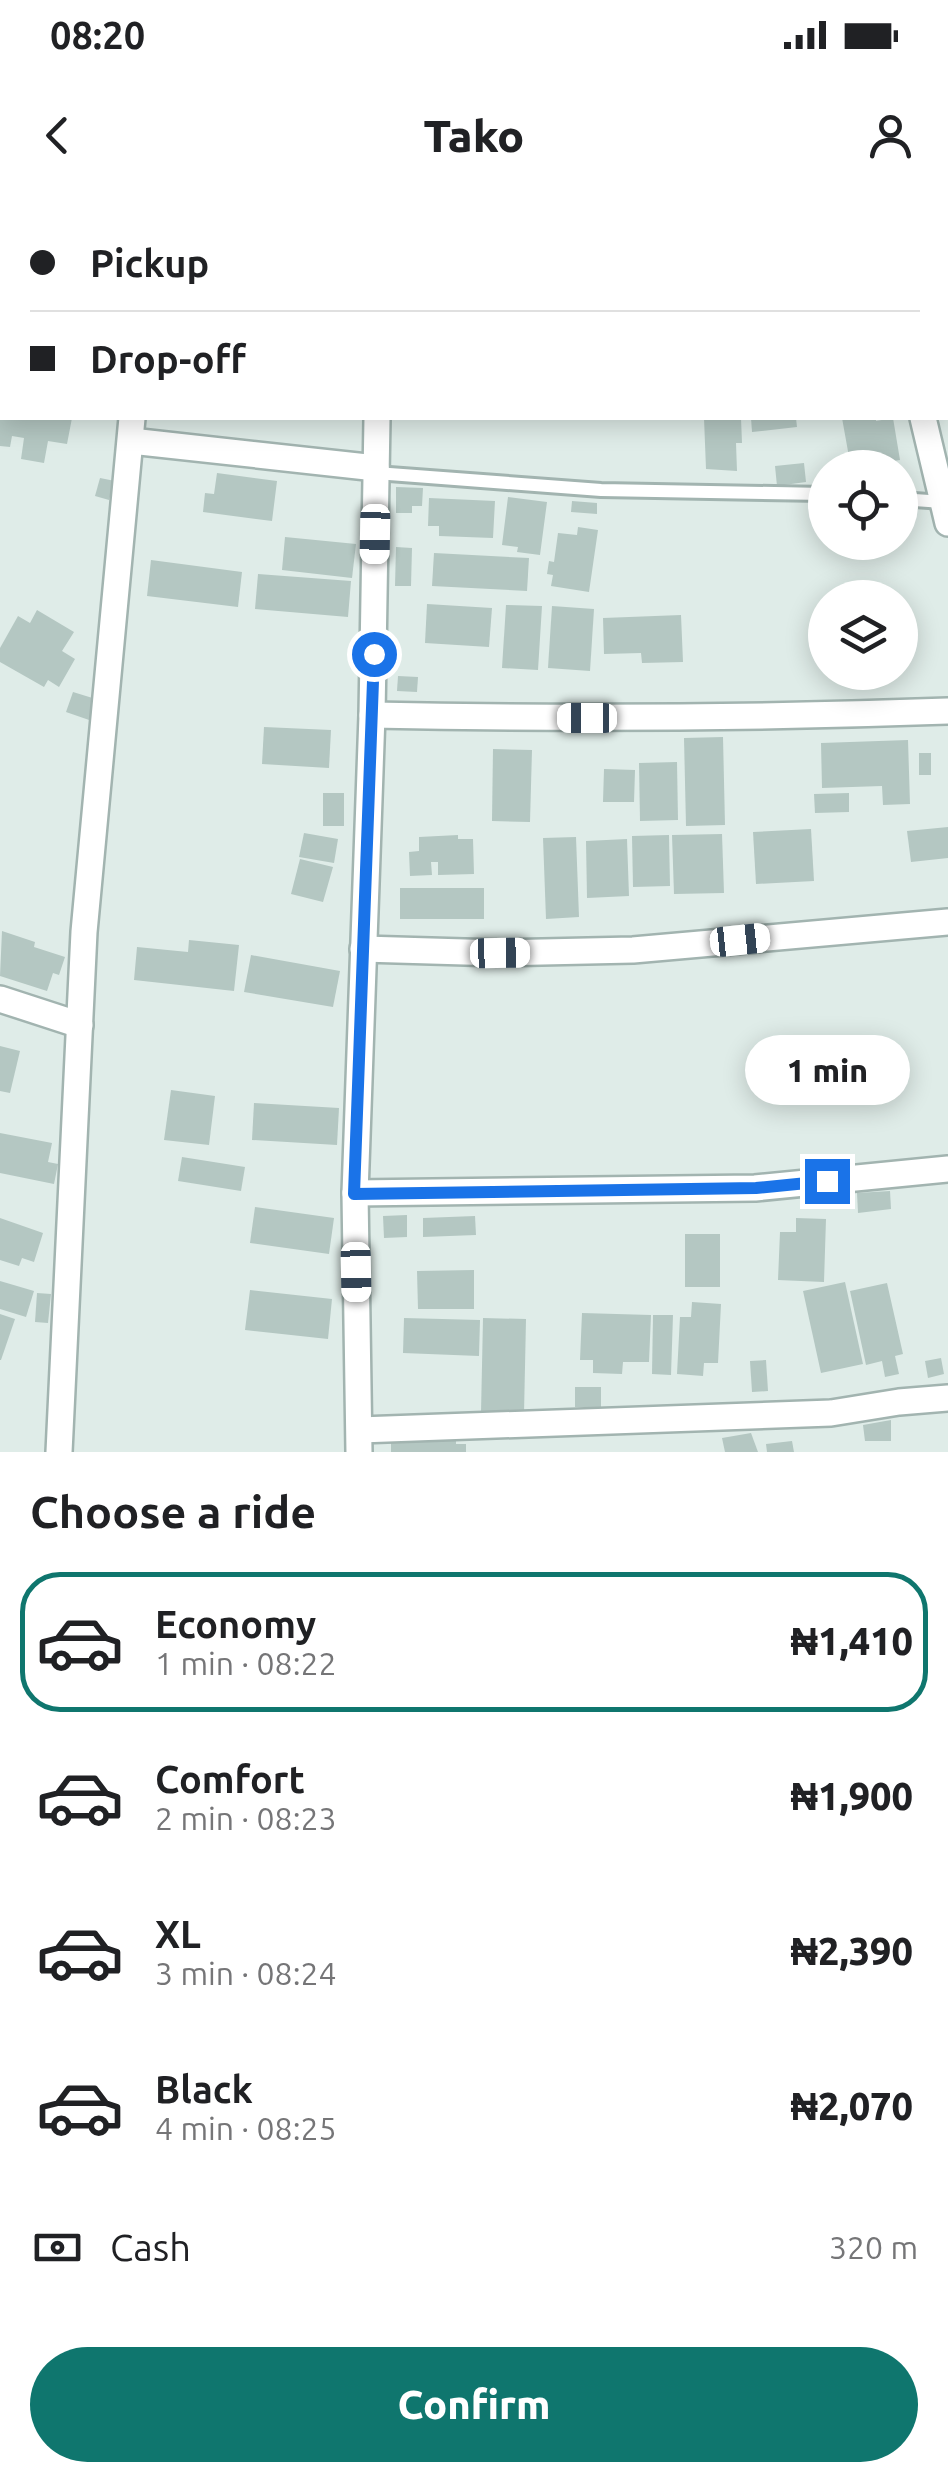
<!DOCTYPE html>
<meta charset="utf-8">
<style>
:root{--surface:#fff;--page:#f6f6f6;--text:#202124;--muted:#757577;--line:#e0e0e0;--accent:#0f766e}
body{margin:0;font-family:Ubuntu,sans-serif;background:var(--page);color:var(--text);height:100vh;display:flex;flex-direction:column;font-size:38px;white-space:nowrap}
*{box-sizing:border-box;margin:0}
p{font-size:32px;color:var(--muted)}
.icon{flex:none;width:55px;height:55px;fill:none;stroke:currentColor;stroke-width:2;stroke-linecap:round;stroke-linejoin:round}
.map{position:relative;height:1252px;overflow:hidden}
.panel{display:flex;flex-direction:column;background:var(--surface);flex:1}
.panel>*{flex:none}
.banner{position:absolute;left:0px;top:0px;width:950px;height:220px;box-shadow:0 5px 25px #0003;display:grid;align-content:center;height:220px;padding:0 30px;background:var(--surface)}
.fabs{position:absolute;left:808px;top:250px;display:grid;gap:20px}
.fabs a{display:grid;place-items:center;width:110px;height:110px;border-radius:50%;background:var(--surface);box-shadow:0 5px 25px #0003;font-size:50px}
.end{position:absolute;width:45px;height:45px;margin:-22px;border:12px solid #1a73e8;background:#fff;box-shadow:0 0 0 5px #fff}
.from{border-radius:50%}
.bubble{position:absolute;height:70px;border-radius:35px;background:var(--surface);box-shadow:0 5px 25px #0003;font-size:32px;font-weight:800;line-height:70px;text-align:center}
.car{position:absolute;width:30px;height:60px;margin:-30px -15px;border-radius:12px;box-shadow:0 0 8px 2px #0007;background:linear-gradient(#fff 24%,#345 0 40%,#fff 0 76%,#345 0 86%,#fff 0)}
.banner b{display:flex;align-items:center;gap:35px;height:95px;font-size:38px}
.banner b+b{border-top:2px solid var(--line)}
.banner i{width:25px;height:25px;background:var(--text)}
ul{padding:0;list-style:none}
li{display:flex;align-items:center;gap:30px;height:140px;margin:0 20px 15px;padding:0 10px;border:5px solid transparent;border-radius:40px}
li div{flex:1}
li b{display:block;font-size:38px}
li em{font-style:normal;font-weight:800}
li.selected{border-color:var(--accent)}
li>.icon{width:90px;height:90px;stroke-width:1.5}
h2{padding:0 30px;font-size:45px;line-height:120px}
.pay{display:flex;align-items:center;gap:25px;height:110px;padding:0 30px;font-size:38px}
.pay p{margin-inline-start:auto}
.cta{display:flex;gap:20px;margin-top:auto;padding:20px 30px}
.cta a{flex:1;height:115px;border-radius:60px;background:var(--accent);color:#fff;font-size:40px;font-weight:800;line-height:115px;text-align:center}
.status{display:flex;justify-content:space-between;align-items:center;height:70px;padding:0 50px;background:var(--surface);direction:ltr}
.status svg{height:28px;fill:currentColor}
header{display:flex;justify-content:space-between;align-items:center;height:130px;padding:0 30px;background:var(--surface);font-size:45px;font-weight:800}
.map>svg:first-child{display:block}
.building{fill:#b4c7c2}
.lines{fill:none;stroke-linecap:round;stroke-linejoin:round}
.lane-casing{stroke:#a2b4b0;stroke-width:18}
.street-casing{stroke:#a2b4b0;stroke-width:30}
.lane{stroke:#fff;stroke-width:12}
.street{stroke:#fff;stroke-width:25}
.route{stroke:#1a73e8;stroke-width:12}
</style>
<div class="status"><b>08:20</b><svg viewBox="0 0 49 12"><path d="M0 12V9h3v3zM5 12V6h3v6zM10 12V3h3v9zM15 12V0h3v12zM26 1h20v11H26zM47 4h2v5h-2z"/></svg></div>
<header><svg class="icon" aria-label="back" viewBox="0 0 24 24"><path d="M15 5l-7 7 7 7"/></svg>Tako<svg class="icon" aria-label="person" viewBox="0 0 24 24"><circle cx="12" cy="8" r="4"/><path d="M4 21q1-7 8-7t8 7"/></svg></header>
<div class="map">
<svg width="948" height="1252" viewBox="0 0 948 1252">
<rect width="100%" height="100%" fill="#dfece8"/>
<g class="building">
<polygon points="0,218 72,218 67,244 48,241 44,263 21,259 24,238 12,236 10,247 0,246"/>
<polygon points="704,218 741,218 742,243 736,243 737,271 706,269"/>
<polygon points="751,218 796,218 797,227 752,232"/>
<polygon points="842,218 876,218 876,221 893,218 900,260 881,263 882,268 851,268"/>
<polygon points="804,263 806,282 777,286 775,266"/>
<polygon points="217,273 277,281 272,321 203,312 205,293 214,294"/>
<polygon points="100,278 115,281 109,300 95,296"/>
<polygon points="396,287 423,288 422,306 412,306 412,313 396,313"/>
<polygon points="508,297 547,302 540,355 517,352 518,347 502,345"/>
<polygon points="429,298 495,301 493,338 439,336 439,326 428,326"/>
<polygon points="572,301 597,303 597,314 571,312"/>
<polygon points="578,327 598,330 589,392 551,386 553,375 547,374 549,361 554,362 558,333 577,335"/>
<polygon points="285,337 356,344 352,378 282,370"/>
<polygon points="396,347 412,348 411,386 395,386"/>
<polygon points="434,353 529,358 527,391 432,386"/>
<polygon points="151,360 242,372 238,407 147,396"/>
<polygon points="258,374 351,381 348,417 255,409"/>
<polygon points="427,404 492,408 489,447 425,443"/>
<polygon points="506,405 542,406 538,470 502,468"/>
<polygon points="552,406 594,409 590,471 548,468"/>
<polygon points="37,410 74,432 62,451 75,459 59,487 48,480 44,487 0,462 0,448 18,416 30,423"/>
<polygon points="681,415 683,462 642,463 641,453 604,454 603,418"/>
<polygon points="398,476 418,477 417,492 397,491"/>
<polygon points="73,492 99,500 92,521 66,512"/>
<polygon points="264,527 331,530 329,568 262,564"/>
<polygon points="723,537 725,625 686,626 684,538"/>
<polygon points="908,540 910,604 883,605 882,586 822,588 821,543"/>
<polygon points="493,549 532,550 530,622 492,621"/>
<rect x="919" y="553" width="12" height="22"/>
<polygon points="677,562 678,620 640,621 639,563"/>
<polygon points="604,569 635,570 634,602 603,602"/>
<rect x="323" y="593" width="21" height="33"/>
<polygon points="849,593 849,612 815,613 814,594"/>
<polygon points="948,627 948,658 911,662 907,631"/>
<polygon points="811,629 814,681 756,684 753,632"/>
<polygon points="304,633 338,639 334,663 299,657"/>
<polygon points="722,634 724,693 674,694 672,635"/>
<polygon points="458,635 458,639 473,639 474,674 438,675 438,662 431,662 432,675 410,676 409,652 419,651 419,637"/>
<polygon points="669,635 670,686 633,687 632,636"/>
<polygon points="576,637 579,717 546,719 543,638"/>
<polygon points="627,639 629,696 587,698 586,641"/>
<polygon points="300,659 333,667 323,702 291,694"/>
<rect x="400" y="688" width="84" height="31"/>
<polygon points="2,731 35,742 34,747 65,757 59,775 53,773 47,791 0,776"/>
<polygon points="189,740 239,745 234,791 134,780 137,747 188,752"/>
<polygon points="251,755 340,771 333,807 244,792"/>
<polygon points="0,846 20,851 10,893 0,891"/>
<polygon points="171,890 215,896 209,945 164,940"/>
<polygon points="254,903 339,908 337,945 252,940"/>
<polygon points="0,933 52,943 48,962 58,964 54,984 0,973"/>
<polygon points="182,957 245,967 241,991 178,981"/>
<polygon points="890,991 891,1009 858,1013 857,993"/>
<polygon points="255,1007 334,1018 329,1054 250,1043"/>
<polygon points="407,1015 407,1037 384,1038 383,1016"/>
<polygon points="475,1016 476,1035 423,1037 423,1018"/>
<polygon points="0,1018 43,1033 34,1062 22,1058 19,1066 0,1060"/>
<polygon points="796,1018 826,1019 824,1082 778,1080 780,1032 796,1032"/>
<rect x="685" y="1034" width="35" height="53"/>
<polygon points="474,1070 474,1109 418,1109 417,1071"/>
<polygon points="0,1081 34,1091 26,1117 0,1109"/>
<polygon points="845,1082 863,1164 821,1173 803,1091"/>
<polygon points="887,1083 903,1154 895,1156 899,1174 885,1177 882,1161 866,1165 850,1091"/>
<polygon points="250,1090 332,1099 328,1139 245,1130"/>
<polygon points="37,1093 51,1094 48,1123 35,1122"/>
<polygon points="692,1102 721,1104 718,1163 704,1163 703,1176 677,1174 680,1117 691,1117"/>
<polygon points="582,1113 651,1115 649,1162 623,1162 622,1174 593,1173 593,1160 580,1160"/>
<polygon points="0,1114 15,1119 1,1160 0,1160"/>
<polygon points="653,1115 673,1115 671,1175 652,1174"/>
<polygon points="404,1118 480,1120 479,1156 403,1153"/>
<polygon points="483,1118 526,1119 524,1214 481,1213"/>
<polygon points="941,1158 944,1174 928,1178 925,1161"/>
<polygon points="766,1160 768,1191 752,1192 750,1161"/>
<rect x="575" y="1187" width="26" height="20"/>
<polygon points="891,1220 891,1241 865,1241 863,1225"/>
<polygon points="751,1233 758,1252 725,1252 722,1238"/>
<polygon points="391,1241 456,1241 456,1244 466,1244 466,1252 391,1252"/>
<polygon points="792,1241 794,1252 767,1252 766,1244"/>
</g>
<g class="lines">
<defs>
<g id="lane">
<polyline points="376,273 601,290 825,294"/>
<polyline points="900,299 943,302"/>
</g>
<g id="street">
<polyline points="871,0 871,2"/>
<polyline points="142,2 142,0"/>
<polyline points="382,2 382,0"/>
<polyline points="923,218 948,323"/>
<polyline points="131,241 376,268"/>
<path d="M372,515C565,519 756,518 948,511"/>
<polyline points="363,749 499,753 633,750 948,722"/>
<polyline points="0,799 80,825"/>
<polyline points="355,993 755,988 948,969"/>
<polyline points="360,1230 831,1213 899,1202 948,1198"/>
<polyline points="59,1252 84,732 132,218"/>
<polyline points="359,1252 355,993 372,515 377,218"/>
</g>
</defs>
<use href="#lane" class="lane-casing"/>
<use href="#street" class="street-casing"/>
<use href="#lane" class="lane"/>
<use href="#street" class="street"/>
</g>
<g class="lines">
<polyline class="route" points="374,454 354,994 756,988 827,981"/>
</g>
</svg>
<div class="fabs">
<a><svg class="icon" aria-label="locate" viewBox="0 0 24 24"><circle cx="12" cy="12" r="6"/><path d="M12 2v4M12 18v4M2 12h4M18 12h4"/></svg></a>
<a><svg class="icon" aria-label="layers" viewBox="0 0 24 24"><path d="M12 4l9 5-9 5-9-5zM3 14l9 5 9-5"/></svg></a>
</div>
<i class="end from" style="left:374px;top:454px"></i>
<i class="end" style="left:827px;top:981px"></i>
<div class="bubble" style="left:745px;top:835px;width:165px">1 min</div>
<i class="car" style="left:375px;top:334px;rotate:181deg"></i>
<i class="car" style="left:587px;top:518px;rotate:270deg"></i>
<i class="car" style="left:740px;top:740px;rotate:84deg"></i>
<i class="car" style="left:500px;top:753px;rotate:89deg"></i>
<i class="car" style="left:356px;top:1072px;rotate:179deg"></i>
<div class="banner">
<b><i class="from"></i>Pickup</b>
<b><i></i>Drop-off</b>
</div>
</div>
<section class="panel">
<h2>Choose a ride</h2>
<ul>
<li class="selected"><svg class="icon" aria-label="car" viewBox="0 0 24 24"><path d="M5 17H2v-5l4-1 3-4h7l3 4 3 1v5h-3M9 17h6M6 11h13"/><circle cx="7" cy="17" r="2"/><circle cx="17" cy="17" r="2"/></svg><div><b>Economy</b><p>1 min · 08:22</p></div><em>₦1,410</em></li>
<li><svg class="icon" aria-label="car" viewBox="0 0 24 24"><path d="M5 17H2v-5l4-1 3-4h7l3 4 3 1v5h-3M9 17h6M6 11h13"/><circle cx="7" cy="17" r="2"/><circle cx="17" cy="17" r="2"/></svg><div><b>Comfort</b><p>2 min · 08:23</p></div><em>₦1,900</em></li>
<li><svg class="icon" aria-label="car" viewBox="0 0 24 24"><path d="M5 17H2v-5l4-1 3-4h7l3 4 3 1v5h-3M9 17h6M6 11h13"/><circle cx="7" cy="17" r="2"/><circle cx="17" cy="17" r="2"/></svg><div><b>XL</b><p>3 min · 08:24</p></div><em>₦2,390</em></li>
<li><svg class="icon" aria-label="car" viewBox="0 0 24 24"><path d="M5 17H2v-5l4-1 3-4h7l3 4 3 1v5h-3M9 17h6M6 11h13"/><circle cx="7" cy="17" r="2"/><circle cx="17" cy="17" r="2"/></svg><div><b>Black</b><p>4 min · 08:25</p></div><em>₦2,070</em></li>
</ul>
<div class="pay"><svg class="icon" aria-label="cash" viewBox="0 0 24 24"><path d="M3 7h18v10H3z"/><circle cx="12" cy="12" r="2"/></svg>Cash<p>320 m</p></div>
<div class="cta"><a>Confirm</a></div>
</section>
